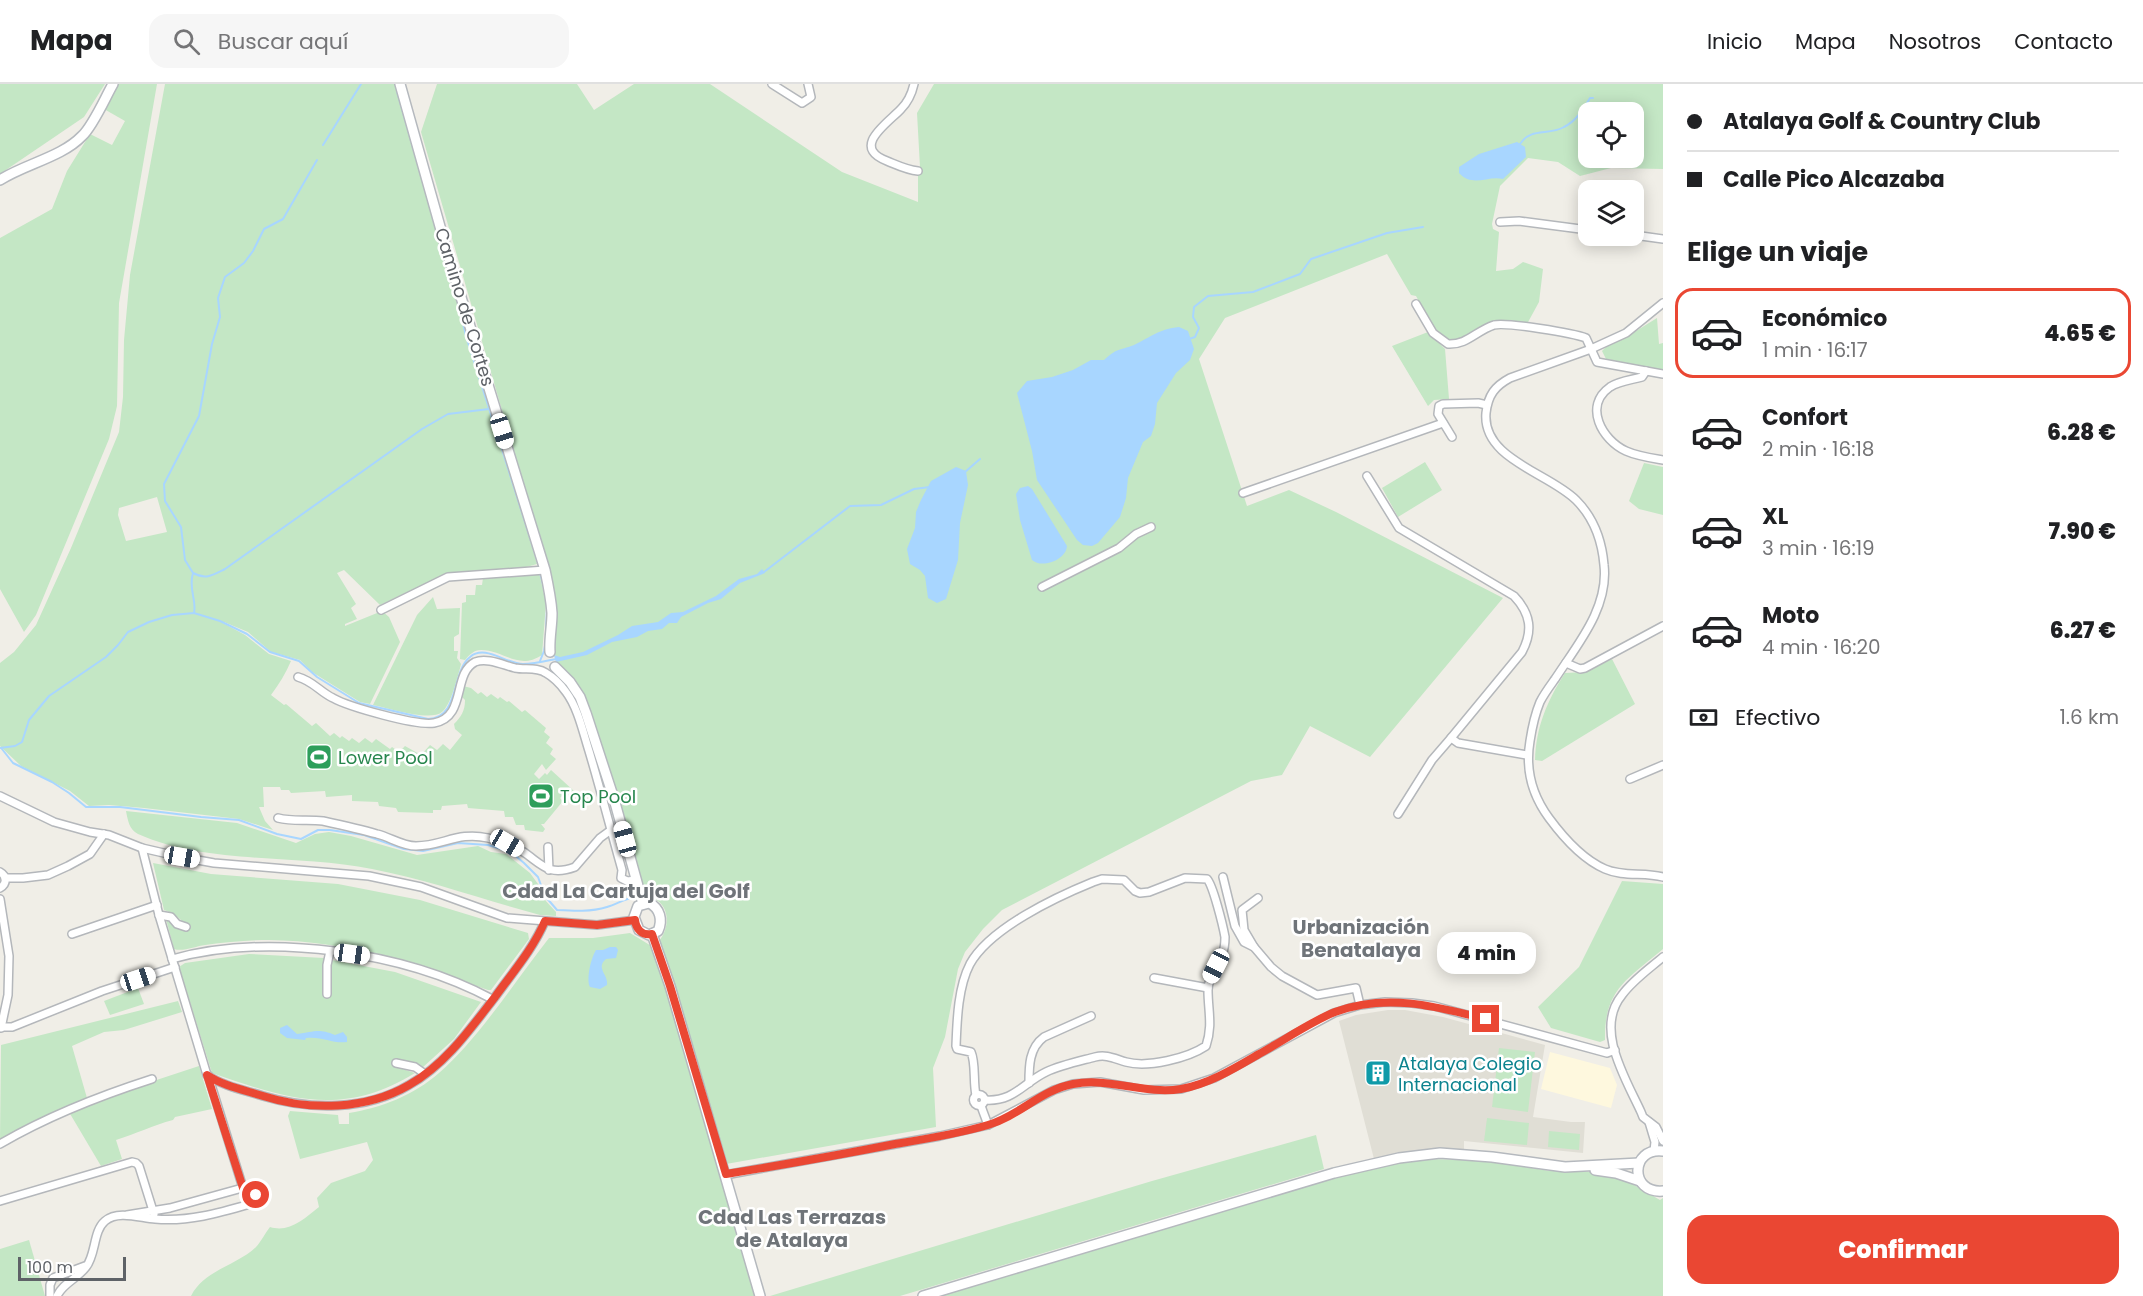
<!DOCTYPE html>
<html lang="es">
<meta charset="utf-8">
<style>
:root{--surface:#fff;--page:#f6f6f6;--text:#202124;--muted:#757577;--line:#e0e0e0;--accent:#ea4733}
body{margin:0;font-family:Poppins,sans-serif;background:var(--page);color:var(--text);height:100vh;display:flex;flex-direction:column;font-size:22px;white-space:nowrap}
*{box-sizing:border-box;margin:0}
p{font-size:20px;color:var(--muted)}
.icon{flex:none;width:33px;height:33px;fill:none;stroke:currentColor;stroke-width:2;stroke-linecap:round;stroke-linejoin:round}
.map{position:relative;flex:1;overflow:hidden}
.side{display:flex;flex-direction:column;background:var(--surface);width:480px}
.side>*{flex:none}
.banner{display:grid;align-content:center;height:132px;padding:0 24px;background:var(--surface)}
.tools{position:absolute;left:1578px;top:18px;display:grid;gap:12px}
.tools a{display:grid;place-items:center;width:66px;height:66px;border-radius:12px;background:var(--surface);box-shadow:0 3px 15px #0003;font-size:30px}
.scale{position:absolute;left:18px;bottom:15px;width:108px;box-sizing:border-box;padding-left:6px;border:3px solid #5e6267;border-top:0;font-size:16px;line-height:21px;white-space:nowrap;color:#5e6267;-webkit-text-stroke:4px #fff;paint-order:stroke}
.end{position:absolute;width:27px;height:27px;margin:-14px;border:8px solid #ea4733;background:#fff;box-shadow:0 0 0 3px #fff}
.from{border-radius:50%}
.bubble{position:absolute;height:42px;border-radius:18px;background:var(--surface);box-shadow:0 3px 15px #0003;font-size:20px;font-weight:800;line-height:42px;text-align:center}
.car{position:absolute;width:18px;height:36px;margin:-18px -9px;border-radius:8px;box-shadow:0 0 4px 2px #0007;background:linear-gradient(#fff 24%,#345 0 40%,#fff 0 76%,#345 0 86%,#fff 0)}
.banner b{display:flex;align-items:center;gap:21px;height:57px;font-size:22px}
.banner b+b{border-top:2px solid var(--line)}
.banner i{width:15px;height:15px;background:var(--text)}
ul{padding:0;list-style:none}
li{display:flex;align-items:center;gap:18px;height:90px;margin:0 12px 9px;padding:0 12px;border:3px solid transparent;border-radius:18px}
li div{flex:1}
li b{display:block;font-size:22px}
li em{font-style:normal;font-weight:800}
li.active{border-color:var(--accent)}
li>.icon{width:54px;height:54px;stroke-width:1.5}
h2{padding:0 24px;font-size:27px;line-height:72px}
.pay{display:flex;align-items:center;gap:15px;height:66px;padding:0 24px;font-size:22px}
.pay p{margin-inline-start:auto}
.action{display:flex;gap:12px;margin-top:auto;padding:12px 24px}
.action a{flex:1;height:69px;border-radius:18px;background:var(--accent);color:#fff;font-size:24px;font-weight:800;line-height:69px;text-align:center}
header{display:flex;align-items:center;gap:36px;box-sizing:border-box;height:84px;padding:0 30px;background:var(--surface);border-bottom:2px solid var(--line)}
header strong{font-size:28px}
nav{display:flex;gap:33px;margin-inline-start:auto;font-size:21px}
.search{width:420px;height:54px;background:var(--page);display:flex;align-items:center;gap:15px;box-sizing:border-box;padding:0 21px;border-radius:18px;color:var(--muted);font-size:22px}
main{display:flex;flex:1;min-height:0}
.map>svg:first-child{display:block}
.commercial{fill:#fef8de}
.education{fill:#e0ded5}
.green{fill:#c4e7c5;fill-rule:evenodd}
.water{fill:#a8d6ff}
.lines{fill:none;stroke-linecap:round;stroke-linejoin:round}
.stream{stroke:#a8d6ff;stroke-width:2}
.street-casing{stroke:#b4b7bb;stroke-width:10}
.secondary-casing{stroke:#b5b9be;stroke-width:12}
.street{stroke:#fff;stroke-width:7}
.secondary{stroke:#fff;stroke-width:9}
.route{stroke:#ea4733;stroke-width:8}
.labels{text-anchor:middle;dominant-baseline:central;stroke-width:5;stroke-linejoin:round;paint-order:stroke}
.street-label{font-size:18px;fill:#5e6267;stroke:#fff}
.leisure-label{font-size:18px;fill:#27864d;stroke:#fff;text-anchor:start}
.culture-label{font-size:18px;fill:#0d838f;stroke:#fff;text-anchor:start}
.neighbourhood-label{font-size:20px;font-weight:bold;fill:#6f7479;stroke:#fff}
</style>
<header>
<strong>Mapa</strong>
<div class="search"><svg class="icon" aria-label="search" viewBox="0 0 24 24"><circle cx="10" cy="10" r="6"/><path d="M15 15l6 6"/></svg>Buscar aquí</div>
<nav><a>Inicio</a><a>Mapa</a><a>Nosotros</a><a>Contacto</a></nav>
</header>
<main>
<div class="map">
<svg width="1663" height="1212" viewBox="0 0 1663 1212">
<rect width="100%" height="100%" fill="#f0eee7"/>
<polygon class="commercial" points="1550,968 1610,984 1617,1001 1611,1024 1541,1005"/>
<polygon class="education" points="1388,926 1405,926 1443,933 1545,961 1533,1033 1571,1038 1585,1038 1583,1069 1464,1057 1464,1066 1418,1067 1374,1075 1339,937 1356,931"/>
<g class="green">
<polygon points="0,0 105,0 84,33 0,90"/>
<polygon points="118,0 157,0 119,219 117,322 109,355 36,531 24,548 0,505 0,154 52,125 67,87 90,50 112,61 125,37 104,25"/>
<path d="M165,0H395L537,480L523,484L448,489L380,521L344,486L337,489L356,520L351,524L357,535L345,540V542L382,527L389,533L400,558L370,620L360,618L312,588L300,576L271,568L248,548L224,538L223,539L245,551L269,570L291,577C286,589 279,600 271,611L284,621L286,620L312,642L316,639L330,652L334,649L340,654L342,652L349,657L352,654L359,659L365,654L372,659L376,655L390,665L392,663L399,668L405,662L421,671L430,661L437,666L443,660L450,666L462,651L455,645L454,640C461,633 465,627 465,616L461,612L463,602L471,604L478,610L481,608L487,613L491,610L498,615L500,613L507,618L509,617L522,628L525,626L546,644L544,648L550,653L546,659L553,665L550,670L556,675L546,686L542,680L534,690L539,695L545,689L547,691L551,686L574,707L572,710L567,707L560,714L563,717L544,740H541L545,745L543,748L525,746L524,741H516L513,733H505L504,727L468,724L467,720L442,722L441,726H433V729L398,728L396,724L379,722L378,718L352,717V711L326,713L325,707L291,709L289,706H281L280,703H263L264,723H259L265,737L273,746L239,735L144,724L109,721L89,722L70,707L21,682L0,662V579L14,568L36,541L71,464L119,348L123,313L124,256L130,191ZM157,413L167,448L126,457L118,431L119,424Z"/>
<path d="M437,0H577L594,26L634,0H710L842,88L918,118V87L920,83L917,29L934,0H1663V85L1611,84L1580,92L1558,78L1528,74L1500,102L1492,140L1493,145L1499,148L1496,187L1513,185L1523,178L1543,185L1539,218L1527,240C1518,239 1504,236 1495,238C1484,240 1475,250 1466,254C1438,267 1427,231 1416,212L1411,211L1387,170L1225,234L1199,275L1247,422L1289,406L1336,428L1503,514L1370,673L1310,642L1282,691L1251,697L1002,826L983,845L965,868L958,885L945,953L933,984L936,1043L726,1080L659,857C669,845 671,824 655,815C650,812 647,813 643,808L585,615L556,578L552,563V498L421,48ZM1588,28H1634V74H1588Z"/>
<polygon points="1657,234 1659,260 1663,259 1663,286 1606,275 1602,267 1606,263 1628,252"/>
<polygon points="1428,248 1445,265 1449,315 1434,316 1428,322 1392,262"/>
<polygon points="1425,378 1442,406 1398,433 1382,404"/>
<polygon points="1644,379 1663,383 1663,431 1639,425 1629,417"/>
<path d="M539,488L546,519L542,571C518,587 504,566 481,566C474,566 469,571 465,576L460,575L462,519L466,518V511H475L476,501H482L483,494Z"/>
<path d="M433,513L437,525L460,524L459,550L454,553V567H458L457,574L461,580C458,592 451,621 442,628C430,638 388,624 373,621L417,531Z"/>
<path d="M1612,575L1635,620L1542,677L1535,676C1536,643 1547,617 1565,589L1585,588Z"/>
<path d="M126,727L237,739L296,759L315,750L329,748L351,752L417,771L478,762L491,768L506,770L530,789L538,800L545,816L556,828V832L540,831C484,816 429,796 372,785C298,770 207,781 138,750C129,745 128,737 126,727Z"/>
<path d="M153,779L211,790L338,800L420,816L528,849L529,855L491,906H488C415,880 347,857 269,856C248,856 227,858 205,861C196,862 183,868 174,865L166,835L181,846L187,845C184,836 173,829 164,826Z"/>
<path d="M1622,797L1663,800V865C1628,895 1604,905 1605,956L1600,958L1551,944L1538,923L1579,883Z"/>
<path d="M630,849L653,863L755,1212H191C204,1186 236,1182 256,1163C261,1158 265,1149 270,1143C289,1149 304,1135 319,1123L317,1114L331,1099L365,1087L373,1076L367,1058L300,1075L288,1032L290,1027L338,1031L339,1040H349V1029C381,1024 414,1011 439,989C479,954 516,896 549,854H593Z"/>
<path d="M249,870L324,874L322,906L330,911L332,876L395,888L481,918L454,955L422,984L400,975H394L396,983L415,989C342,1034 287,1015 212,989L179,883L185,879Z"/>
<polygon points="138,904 144,920 110,931 104,917"/>
<polygon points="178,917 182,928 124,946 104,948 72,962 87,1014 0,1056 1,961"/>
<polygon points="1499,964 1535,968 1528,1028 1492,1023"/>
<path d="M199,982L212,1025L175,1033L173,1036C153,1041 136,1050 116,1056L122,1075L101,1082L69,1028L105,1013Z"/>
<polygon points="1487,1034 1529,1039 1527,1061 1484,1057"/>
<polygon points="1549,1047 1580,1050 1579,1066 1548,1063"/>
<polygon points="1316,1051 1324,1085 900,1212 770,1212 1152,1097"/>
<polygon points="1420,1075 1482,1076 1550,1087 1597,1088 1622,1094 1660,1116 1663,1114 1663,1212 940,1212 1358,1087"/>
<polygon points="29,1156 45,1212 0,1212 0,1165"/>
</g>
<g class="water">
<path d="M1517,58L1525,63L1526,73L1503,95C1488,91 1473,104 1459,89V83L1479,70Z"/>
<path d="M1179,243L1188,247L1194,265L1190,276L1176,289L1157,319L1155,340L1151,352L1143,358L1128,394L1126,414L1120,433L1098,459L1092,462L1083,461L1077,456L1037,396L1032,367L1017,309L1027,297L1052,293L1073,286L1091,276H1104C1117,264 1118,267 1134,261C1151,253 1159,245 1179,243Z"/>
<polygon points="956,383 966,387 968,401 960,439 958,476 946,515 937,519 928,514 925,492 920,486 910,480 907,465 915,444 916,428 921,416 931,397"/>
<path d="M1028,402L1032,405L1067,462C1066,476 1042,485 1032,476L1020,436L1016,410L1020,404Z"/>
<polygon points="762,485 765,489 740,499 721,515 708,519 681,533 677,539 669,539 662,545 648,547 637,553 612,558 587,571 556,578 554,571 560,573 583,568 618,551 632,542 658,538 671,529 683,528 716,512 739,495 757,490"/>
<path d="M610,863H616L618,866L616,874L606,875C595,884 609,891 607,901L600,905L590,903C586,895 591,874 596,866H603Z"/>
<path d="M287,941L297,950C314,948 318,944 335,951L343,948L347,953V958C333,960 322,952 306,954L305,956L287,954L280,949V944Z"/>
</g>
<g class="lines">
<g class="stream">
<polyline points="397,7 440,158"/>
<path d="M1520,60C1531,43 1548,52 1564,43C1576,37 1583,26 1590,14H1593"/>
<polyline points="323,61 361,0"/>
<polyline points="460,226 466,252 539,482"/>
<polyline points="1189,255 1195,253 1199,244 1193,233 1194,223 1208,212 1253,208 1300,190 1311,175 1387,149 1423,143"/>
<polyline points="965,388 980,375"/>
<polyline points="764,488 850,422 881,421 914,405 930,403"/>
<path d="M193,489C206,496 213,491 225,485L422,345L448,330L489,325"/>
<polyline points="540,489 544,504"/>
<path d="M194,529C197,516 188,505 193,489L185,476L181,443L165,417L164,400L199,332L212,260L220,233L218,214L225,193L244,179L253,167L264,145L283,135L317,76"/>
<polyline points="546,549 547,524"/>
<polyline points="540,577 544,567 546,557"/>
<path d="M0,664L15,662L22,658L29,636L49,612L106,573L118,561L128,548L149,538L172,531L194,529L220,537L247,550L270,568L299,577L317,593L359,619L428,635C460,634 451,588 470,573C485,560 506,580 523,580C534,580 546,577 556,575"/>
<path d="M2,665L13,679L52,698L69,709L86,723H120L201,733L239,736L277,750L301,755L318,746H330L364,751L404,765L423,767L458,759L488,761L511,768L524,779L538,793L545,812L557,826C574,827 591,828 607,823C617,820 624,815 635,813"/>
</g>
<defs>
<g id="street">
<polyline points="772,0 802,19 811,13 808,0"/>
<path d="M914,0C912,9 908,18 901,25C888,39 850,63 887,77C897,81 907,86 918,87"/>
<polyline points="1500,138 1519,137 1588,146"/>
<polyline points="1634,151 1663,155"/>
<path d="M1663,219L1626,249L1591,265L1510,294C1495,302 1488,311 1486,329C1482,375 1549,389 1576,416C1593,433 1602,457 1604,481C1609,524 1577,561 1555,595C1550,602 1544,610 1540,618C1535,630 1532,644 1530,657C1525,686 1532,711 1549,734C1563,753 1582,775 1605,785C1623,793 1644,788 1663,793"/>
<path d="M1416,220L1433,249L1448,260C1467,261 1476,247 1494,241C1506,238 1573,249 1586,254L1597,278L1663,290"/>
<path d="M1646,287L1642,293C1631,296 1619,297 1610,303C1583,322 1602,356 1626,367C1637,372 1651,374 1663,376"/>
<polyline points="1452,353 1438,330 1439,322 1443,320 1478,319 1487,321"/>
<path d="M1367,392L1399,444L1514,512C1531,530 1533,547 1522,568L1451,654L1458,659L1527,671"/>
<polyline points="1243,409 1443,339"/>
<polyline points="1042,503 1119,464 1136,450 1151,443"/>
<polyline points="381,526 448,493 545,486"/>
<polyline points="1566,579 1580,585 1585,584 1663,542"/>
<path d="M298,593C313,597 320,608 333,614C349,623 417,642 434,639C467,633 452,590 475,578C487,573 503,581 515,584C525,586 537,583 546,589C553,593 561,601 566,608C578,624 583,648 589,667C601,707 611,747 622,786L621,794L627,797L636,796"/>
<polyline points="1630,695 1663,681"/>
<polyline points="0,712 54,738 90,748 109,751 142,764 181,773 214,779 369,792 421,803 507,834 597,841 635,836"/>
<polyline points="1398,730 1432,676 1451,654"/>
<path d="M278,734C293,738 308,735 323,737C341,741 359,745 377,750C390,753 402,762 416,762C443,762 458,747 488,754C500,757 511,761 522,767C542,780 548,793 575,783L600,754L611,746"/>
<polyline points="548,763 549,786"/>
<path d="M142,764L159,831L207,991C223,1002 244,1006 263,1012C310,1026 366,1027 409,1001C445,981 471,944 495,913C513,888 533,865 545,837"/>
<path d="M0,788C7,792 7,800 0,804"/>
<polyline points="1223,793 1235,842 1244,858 1254,863 1271,883 1282,892 1317,911 1356,904 1360,921"/>
<polyline points="5,794 23,794 48,791 68,782 90,770 104,750"/>
<polyline points="0,815 9,872 8,911 1,944"/>
<polyline points="159,831 171,833 177,840 186,843"/>
<polyline points="72,850 157,821"/>
<polyline points="1254,863 1244,846 1242,826 1258,814"/>
<path d="M1663,873C1649,885 1633,896 1622,911C1594,945 1626,995 1641,1028L1643,1033L1656,1043L1663,1057"/>
<path d="M172,875C270,848 404,868 492,915"/>
<polyline points="1154,894 1208,904"/>
<polyline points="327,910 327,881 330,867"/>
<polyline points="2,943 12,943 102,907 175,883"/>
<polyline points="396,979 415,983 425,990"/>
<polyline points="208,991 243,1104"/>
<path d="M1029,999C1029,982 1029,964 1044,953L1091,932"/>
<circle cx="979" cy="1016" r="5.5"/>
<path d="M976,1011C973,998 976,979 971,968L957,965L956,962C957,936 958,903 970,880C990,844 1056,813 1093,798L1102,795L1124,796L1135,807L1140,809L1149,808L1185,794L1207,795C1213,801 1223,842 1225,853C1225,859 1224,866 1222,871C1217,883 1208,893 1208,906C1208,927 1213,941 1206,962C1188,974 1148,984 1126,978C1115,975 1107,970 1095,973C1080,977 1061,981 1046,988C1023,999 1014,1018 985,1016"/>
<polyline points="981,1022 988,1041"/>
<polyline points="1649,1038 1655,1058 1654,1067"/>
<path d="M0,1060C48,1032 99,1012 152,995"/>
<polyline points="725,1091 940,1052 988,1041 1054,1006 1073,1000 1100,998 1144,1006 1181,1005 1214,994 1334,929 1360,921 1385,918 1412,919 1434,922 1607,969 1615,966"/>
<polyline points="0,1117 132,1078 136,1079 139,1082 154,1130"/>
<polyline points="50,1212 50,1201 53,1194 85,1182"/>
<path d="M57,1212C63,1199 77,1195 86,1183C96,1171 93,1147 105,1137C118,1126 140,1134 155,1135C188,1138 219,1129 250,1120L255,1116L256,1111L251,1104L246,1103L170,1124L127,1131"/>
</g>
<g id="secondary">
<path d="M400,0L448,171L545,486C548,500 551,514 552,529C552,543 549,555 550,568"/>
<path d="M0,96C25,80 62,73 82,52C93,42 105,14 113,0"/>
<polyline points="555,583 570,598 580,613 586,629 614,715 643,820"/>
<path d="M649,819C660,824 663,836 658,847L649,851L639,846L634,833L638,822Z"/>
<polyline points="652,850 670,902 760,1212"/>
<path d="M1663,1067C1630,1063 1629,1110 1663,1107"/>
<polyline points="1595,1086 1616,1089 1640,1097"/>
<polyline points="923,1212 1334,1089 1399,1074 1440,1069 1492,1073 1565,1083 1639,1079"/>
</g>
</defs>
<use href="#street" class="street-casing"/>
<use href="#secondary" class="secondary-casing"/>
<use href="#street" class="street"/>
<use href="#secondary" class="secondary"/>
</g>
<g class="lines">
<path class="route" d="M256,1111L251,1104H243L207,991C223,1002 244,1006 263,1012C310,1027 366,1026 409,1001C445,981 471,944 495,913C513,888 533,865 545,837L597,841L635,836C636,845 642,852 652,850L670,902L726,1090C782,1081 839,1071 895,1060C926,1055 958,1050 988,1041C1019,1032 1041,1006 1073,1000C1109,993 1145,1011 1181,1005C1209,1000 1235,984 1259,970C1283,957 1310,938 1335,928C1386,909 1435,922 1486,935"/>
</g>
<defs>
<symbol id="stadium-square" viewBox="-11 -11 22 22"><rect x="-9" y="-9" width="18" height="18" rx="4" fill="#2e9e5b" stroke="#fff"/><path d="M0-5a6.5 5 0 1 0 0 10a6.5 5 0 1 0 0-10ZM-3.5-1.8h7v3.6h-7Z" fill="#fff"/></symbol>
<symbol id="building-square" viewBox="-11 -11 22 22"><rect x="-9" y="-9" width="18" height="18" rx="4" fill="#0f9aa8" stroke="#fff"/><path d="M-4-6H4V6H1V3H-1V6H-4ZM-2.5-4.3h1.7v1.8h-1.7ZM.8-4.3h1.7v1.8H.8ZM-2.5-1h1.7V.8h-1.7ZM.8-1h1.7V.8H.8Z" fill="#fff"/></symbol>
</defs>
<g fill-rule="evenodd">
<use href="#stadium-square" x="304" y="658" width="30" height="30"/>
<use href="#stadium-square" x="526" y="697" width="30" height="30"/>
<use href="#building-square" x="1363" y="974" width="30" height="30"/>
</g>
<g class="labels">
<g class="street-label">
<text transform="translate(465 223) rotate(73)">Camino de Cortes</text>
</g>
<g class="leisure-label">
<text x="338" y="673">Lower Pool</text>
<text x="560" y="712">Top Pool</text>
</g>
<g class="culture-label">
<text x="1398" y="979">Atalaya Colegio<tspan x="1398" dy="21">Internacional</tspan></text>
</g>
<g class="neighbourhood-label">
<text x="626" y="807">Cdad La Cartuja del Golf</text>
<text x="1361" y="843">Urbanización<tspan x="1361" dy="23">Benatalaya</tspan></text>
<text x="792" y="1133">Cdad Las Terrazas<tspan x="792" dy="23">de Atalaya</tspan></text>
</g>
</g>
</svg>
<div class="tools">
<a><svg class="icon" aria-label="locate" viewBox="0 0 24 24"><circle cx="12" cy="12" r="6"/><path d="M12 2v4M12 18v4M2 12h4M18 12h4"/></svg></a>
<a><svg class="icon" aria-label="layers" viewBox="0 0 24 24"><path d="M12 4l9 5-9 5-9-5zM3 14l9 5 9-5"/></svg></a>
</div>
<div class="scale">100 m</div>
<i class="end from" style="left:256px;top:1111px"></i>
<i class="end" style="left:1486px;top:935px"></i>
<div class="bubble" style="left:1437px;top:848px;width:99px">4 min</div>
<i class="car" style="left:502px;top:347px;rotate:163deg"></i>
<i class="car" style="left:625px;top:755px;rotate:345deg"></i>
<i class="car" style="left:507px;top:759px;rotate:120deg"></i>
<i class="car" style="left:182px;top:773px;rotate:100deg"></i>
<i class="car" style="left:352px;top:870px;rotate:98deg"></i>
<i class="car" style="left:1216px;top:882px;rotate:207deg"></i>
<i class="car" style="left:138px;top:895px;rotate:72deg"></i>
</div>
<section class="side">
<div class="banner">
<b><i class="from"></i>Atalaya Golf &amp; Country Club</b>
<b><i></i>Calle Pico Alcazaba</b>
</div>
<h2>Elige un viaje</h2>
<ul>
<li class="active"><svg class="icon" aria-label="car" viewBox="0 0 24 24"><path d="M5 17H2v-5l4-1 3-4h7l3 4 3 1v5h-3M9 17h6M6 11h13"/><circle cx="7" cy="17" r="2"/><circle cx="17" cy="17" r="2"/></svg><div><b>Económico</b><p>1 min · 16:17</p></div><em>4.65 €</em></li>
<li><svg class="icon" aria-label="car" viewBox="0 0 24 24"><path d="M5 17H2v-5l4-1 3-4h7l3 4 3 1v5h-3M9 17h6M6 11h13"/><circle cx="7" cy="17" r="2"/><circle cx="17" cy="17" r="2"/></svg><div><b>Confort</b><p>2 min · 16:18</p></div><em>6.28 €</em></li>
<li><svg class="icon" aria-label="car" viewBox="0 0 24 24"><path d="M5 17H2v-5l4-1 3-4h7l3 4 3 1v5h-3M9 17h6M6 11h13"/><circle cx="7" cy="17" r="2"/><circle cx="17" cy="17" r="2"/></svg><div><b>XL</b><p>3 min · 16:19</p></div><em>7.90 €</em></li>
<li><svg class="icon" aria-label="car" viewBox="0 0 24 24"><path d="M5 17H2v-5l4-1 3-4h7l3 4 3 1v5h-3M9 17h6M6 11h13"/><circle cx="7" cy="17" r="2"/><circle cx="17" cy="17" r="2"/></svg><div><b>Moto</b><p>4 min · 16:20</p></div><em>6.27 €</em></li>
</ul>
<div class="pay"><svg class="icon" aria-label="cash" viewBox="0 0 24 24"><path d="M3 7h18v10H3z"/><circle cx="12" cy="12" r="2"/></svg>Efectivo<p>1.6 km</p></div>
<div class="action"><a>Confirmar</a></div>
</section>
</main>
